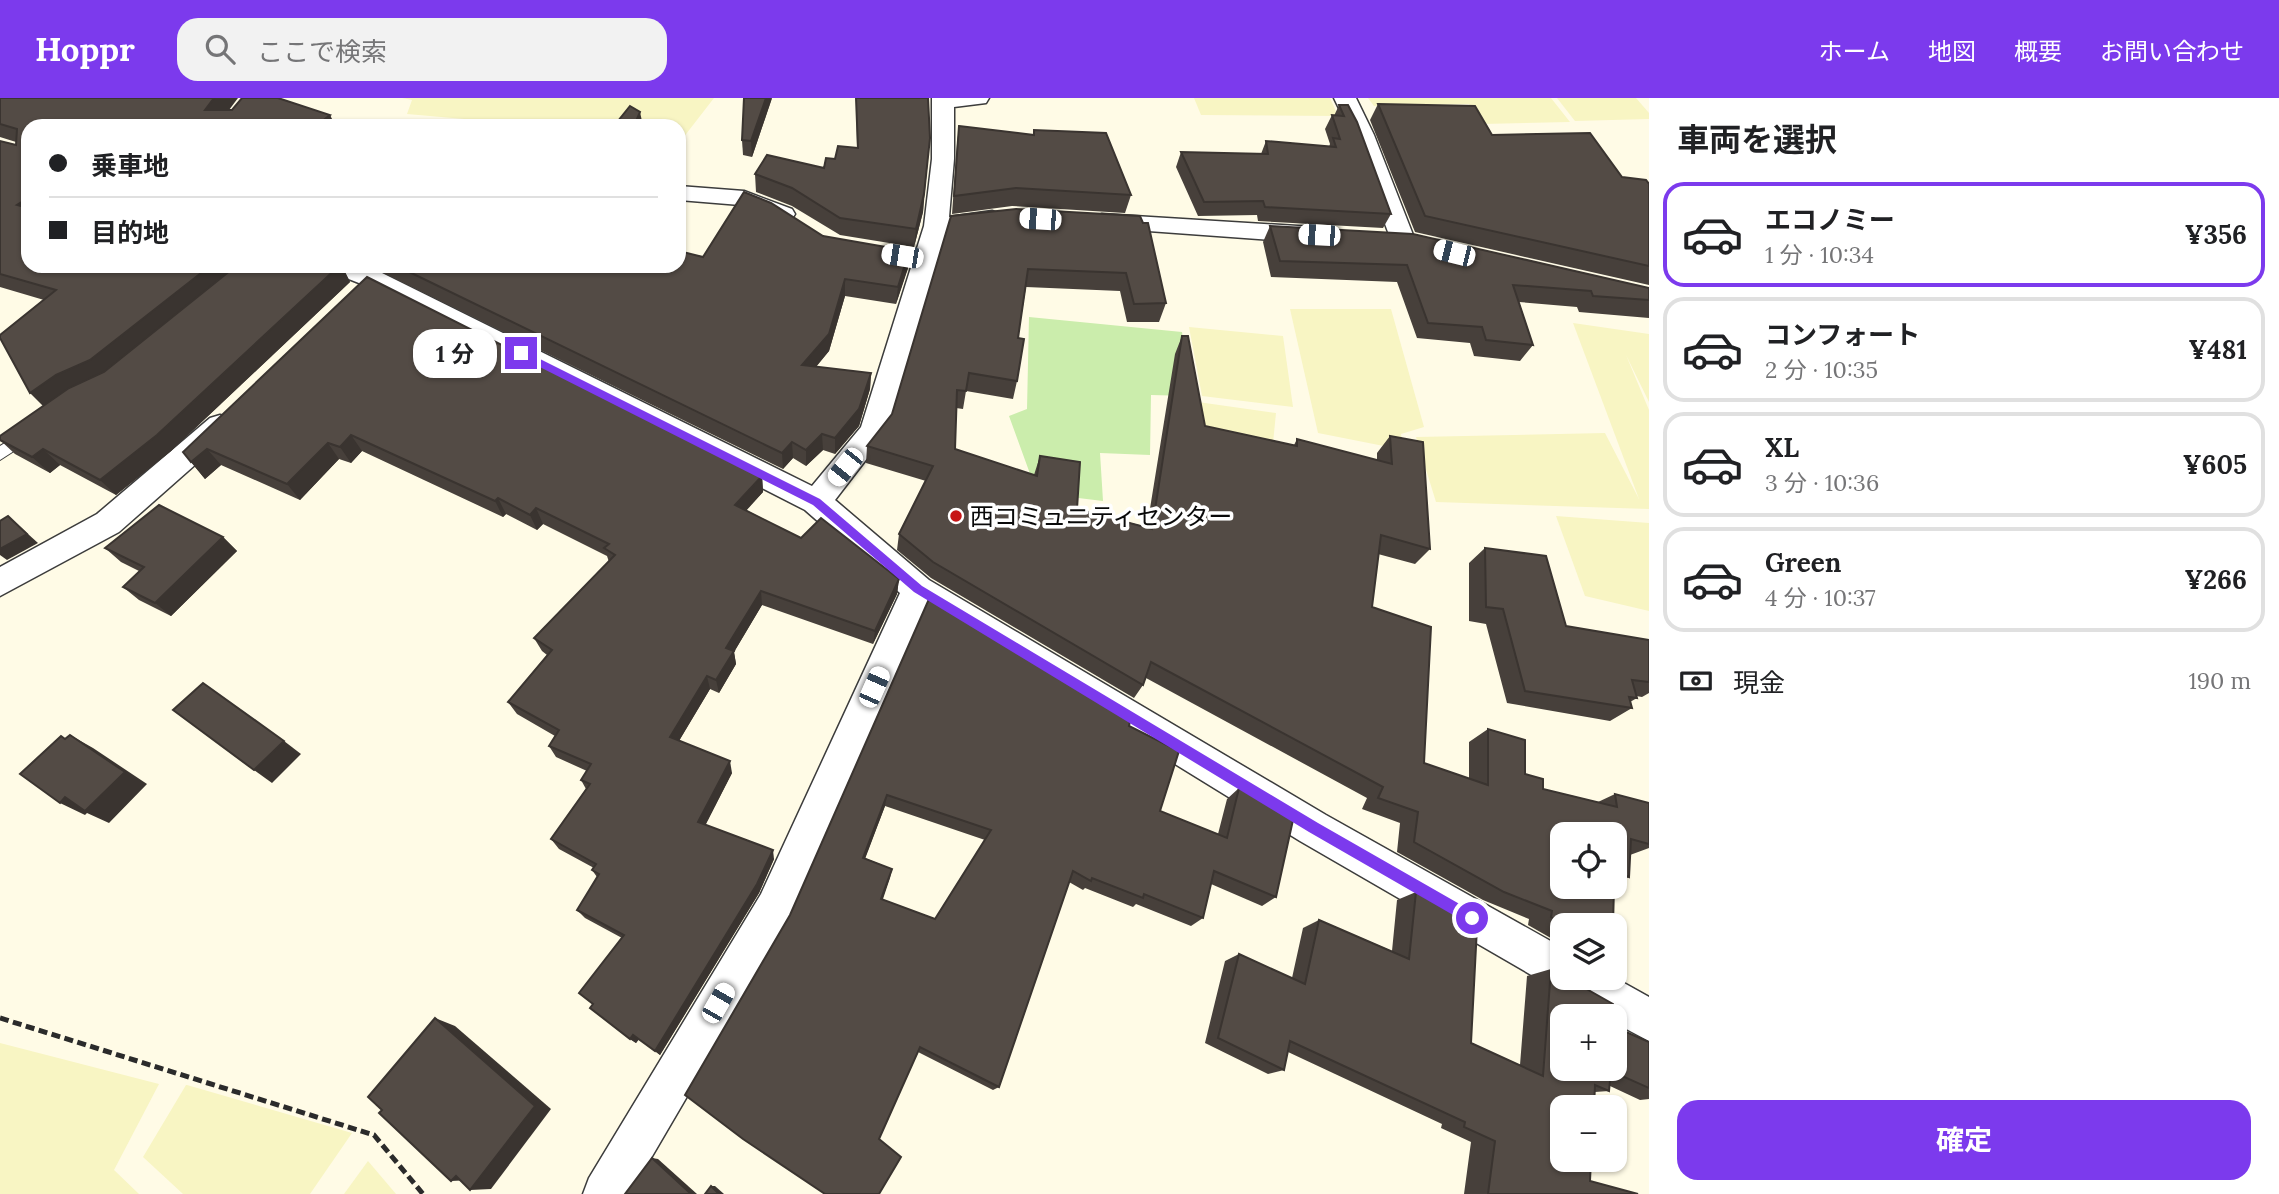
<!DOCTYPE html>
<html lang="ja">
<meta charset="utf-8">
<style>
:root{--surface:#fff;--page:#f2f2f2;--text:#202124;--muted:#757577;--line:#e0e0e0;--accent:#7c3aed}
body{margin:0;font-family:Lora,"Noto Sans JP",serif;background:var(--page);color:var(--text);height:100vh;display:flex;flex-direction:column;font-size:26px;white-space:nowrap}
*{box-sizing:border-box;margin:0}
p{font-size:23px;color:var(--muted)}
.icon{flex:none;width:38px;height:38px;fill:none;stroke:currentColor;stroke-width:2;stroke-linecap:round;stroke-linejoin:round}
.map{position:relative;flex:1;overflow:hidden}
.side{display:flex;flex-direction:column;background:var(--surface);width:630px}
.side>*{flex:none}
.guide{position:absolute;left:21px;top:21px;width:665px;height:154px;border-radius:21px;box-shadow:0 2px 5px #0004;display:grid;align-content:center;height:154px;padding:0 28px;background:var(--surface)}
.tools{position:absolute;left:1550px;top:724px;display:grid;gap:14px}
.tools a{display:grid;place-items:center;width:77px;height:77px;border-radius:14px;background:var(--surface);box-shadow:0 2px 5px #0004;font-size:35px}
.end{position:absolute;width:32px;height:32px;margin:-16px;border:9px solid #7c3aed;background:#fff;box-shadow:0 0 0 4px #fff}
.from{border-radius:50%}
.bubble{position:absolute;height:49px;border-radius:21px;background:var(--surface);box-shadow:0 2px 5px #0004;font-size:23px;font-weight:700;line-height:49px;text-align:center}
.car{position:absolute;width:21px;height:42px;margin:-21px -10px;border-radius:9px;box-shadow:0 0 5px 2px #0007;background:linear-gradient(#fff 24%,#345 0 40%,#fff 0 76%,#345 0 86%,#fff 0)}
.guide b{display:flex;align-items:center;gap:24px;height:66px;font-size:26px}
.guide b+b{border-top:2px solid var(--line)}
.guide i{width:18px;height:18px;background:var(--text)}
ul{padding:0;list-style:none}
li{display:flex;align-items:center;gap:21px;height:105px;margin:0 14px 10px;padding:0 14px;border:4px solid var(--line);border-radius:21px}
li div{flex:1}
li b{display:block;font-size:26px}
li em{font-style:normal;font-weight:700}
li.current{border-color:var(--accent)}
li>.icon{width:63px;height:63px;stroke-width:1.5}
h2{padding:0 28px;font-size:32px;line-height:84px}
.pay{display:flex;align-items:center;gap:18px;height:77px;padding:0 28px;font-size:26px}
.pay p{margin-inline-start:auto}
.action{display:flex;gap:14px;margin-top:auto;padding:14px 28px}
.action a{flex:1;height:80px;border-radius:21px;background:var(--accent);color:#fff;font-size:28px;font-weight:700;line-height:80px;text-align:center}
header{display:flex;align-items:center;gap:42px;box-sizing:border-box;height:98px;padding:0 35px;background:var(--accent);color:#fff}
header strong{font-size:33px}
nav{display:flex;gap:38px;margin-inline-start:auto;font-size:24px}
.search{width:490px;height:63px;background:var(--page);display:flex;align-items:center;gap:18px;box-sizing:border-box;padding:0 24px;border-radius:21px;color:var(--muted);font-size:26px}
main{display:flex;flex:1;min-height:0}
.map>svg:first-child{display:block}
.farmland{fill:#f8f5c3}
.green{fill:#cbedac}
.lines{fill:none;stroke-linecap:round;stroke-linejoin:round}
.service-casing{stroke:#3c3c3c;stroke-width:2}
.minor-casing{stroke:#3c3c3c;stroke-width:3}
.path{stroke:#2b2b2b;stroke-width:5;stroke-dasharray:9 4.5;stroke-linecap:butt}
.service{fill:#fff;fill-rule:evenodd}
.minor{fill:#fff;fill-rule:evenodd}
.wall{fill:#47403b;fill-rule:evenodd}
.shaded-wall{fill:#3a3430}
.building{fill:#534b45;stroke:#3a3430;stroke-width:2;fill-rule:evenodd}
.route{fill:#7c3aed}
.poi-dot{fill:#c61516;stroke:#fff;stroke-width:2.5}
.labels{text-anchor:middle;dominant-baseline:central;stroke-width:7;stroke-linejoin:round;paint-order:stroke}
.poi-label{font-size:24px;fill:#090909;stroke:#fff;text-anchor:start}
</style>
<header>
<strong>Hoppr</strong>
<div class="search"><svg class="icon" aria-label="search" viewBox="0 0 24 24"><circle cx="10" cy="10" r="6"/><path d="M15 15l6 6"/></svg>ここで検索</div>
<nav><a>ホーム</a><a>地図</a><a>概要</a><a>お問い合わせ</a></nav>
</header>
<main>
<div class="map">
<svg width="1649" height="1096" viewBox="0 0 1649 1096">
<rect width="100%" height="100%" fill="#fffbe6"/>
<g class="farmland">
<polygon points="402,0 714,0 683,40 679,40 679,28 544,28 407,16 412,2"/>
<polygon points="1194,0 1330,0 1338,18 1201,17"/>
<polygon points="1368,0 1551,0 1570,24 1482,26 1469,6 1374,8"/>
<polygon points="1557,0 1636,0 1649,15 1649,21 1575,23"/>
<polygon points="1290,211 1391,211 1424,329 1401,336 1404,352 1318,335"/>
<polygon points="1573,225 1649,236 1649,304 1626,257 1649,312 1649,411 1436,404 1416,339 1605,335 1639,401"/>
<polygon points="1189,229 1283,238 1293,309 1202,298"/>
<polygon points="1198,304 1276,315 1272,355 1197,341"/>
<polygon points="1556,418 1649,425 1649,513 1585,498"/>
<polygon points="0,945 159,986 114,1072 139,1096 0,1096"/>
<polygon points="186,987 187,987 352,1035 310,1096 183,1096 143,1059"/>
<polygon points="368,1063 396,1096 344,1096"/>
</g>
<polygon class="green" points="1029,219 1182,234 1190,298 1151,297 1150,357 1100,355 1103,403 1037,395 1009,318 1027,311"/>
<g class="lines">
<defs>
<polygon id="service" points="26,332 34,338 31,342 0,362 0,348"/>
<g id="minor">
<polygon points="932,0 989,0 986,5 954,9 954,61 949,119 992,113 1001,116 1004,121 1001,126 946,134 888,333 835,402 929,482 1326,717 1563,850 1563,880 1615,880 1649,899 1649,943 1615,925 1615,919 1604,919 1300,743 925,512 789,824 630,1096 583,1096 589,1080 761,796 900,495 805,412 364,187 331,174 327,168 364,168 382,175 812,388 861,329 924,128 932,61"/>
<polygon points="1334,0 1356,0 1374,37 1415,142 1412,148 1394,148 1391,142 1352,37"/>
<polygon points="679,88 744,93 792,111 795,116 792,121 774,121 740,107 679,102"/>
<polygon points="1102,116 1314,129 1323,131 1326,137 1323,143 1314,145 1093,129 1090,124 1093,119"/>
<polygon points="220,317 230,320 234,328 230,336 119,434 0,498 0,469 97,416 210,320"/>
</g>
</defs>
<use href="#service" class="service-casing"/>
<use href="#minor" class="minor-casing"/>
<polyline class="path" points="0,920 374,1037 423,1096"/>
<use href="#service" class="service"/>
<use href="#minor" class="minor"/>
</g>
<g class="wall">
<polygon points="0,0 330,17 335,28 28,28 28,168 342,168 350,184 171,353 116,397 60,367 50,375 15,356 0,342 0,338 43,308 44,202 0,189 0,43 16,47 16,44 0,39"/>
<polygon points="772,0 752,59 743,57 742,42"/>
<polygon points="856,0 928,0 930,40 923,114 914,149 840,137 792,108 756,94 755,76 824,70 835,61 857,50"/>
<polygon points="1378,6 1492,37 1622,79 1649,86 1649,187 1415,134 1370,22"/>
<polygon points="1339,7 1391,116 1383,130 1258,123 1257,117 1198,118 1176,69 1181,54 1261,56 1266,43 1329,49 1330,46 1325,31 1332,17 1334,18"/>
<polygon points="959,28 1033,37 1034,32 1131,97 1125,115 1012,108 952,116 957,46"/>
<polygon points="951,118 1140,118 1166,205 1159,224 1127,224 1120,193 1026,189 1018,240 1017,283 1013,301 966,293 963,311 956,310 955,351 1034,377 1040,358 1077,411 1147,429 1175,256 1182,238 1205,328 1294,347 1297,341 1377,362 1377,355 1390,338 1430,451 1415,466 1378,456 1372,509 1424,665 1469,681 1469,644 1488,631 1525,676 1543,691 1598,704 1615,696 1649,705 1649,750 1630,757 1629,779 1615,785 1615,737 1613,828 1563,828 1563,847 1528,827 1529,821 1483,802 1397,754 1400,725 1362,711 1367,700 1146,580 1143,587 1134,600 931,480 897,452 899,436 926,383 866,365 867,348 892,316"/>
<polygon points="1270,128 1649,190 1649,220 1579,214 1577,209 1519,204 1533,247 1520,263 1474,258 1470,245 1417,240 1397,184 1271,179 1263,144"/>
<polygon points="823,138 908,170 896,206 845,198 829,253 816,269 871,275 870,291 859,328 835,356 823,352 806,368 793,360 783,371 369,168 679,168 703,159"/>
<polygon points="367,179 762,378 763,394 746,412 801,440 899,481 897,496 873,546 762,507 734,554 736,566 719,595 710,591 679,643 732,675 705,727 774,761 759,795 660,957 639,941 636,945 630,941 593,906 622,840 585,820 577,812 597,779 592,772 594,770 559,751 551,741 586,691 581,682 587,673 556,659 549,648 555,638 517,616 508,604 547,557 542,553 534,540 609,464 607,458 543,426 537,432 506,416 503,419 362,353 351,365 339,361 300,402 221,367 205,381 191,364"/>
<polygon points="223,439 237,453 171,518 139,502 123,489 139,473 121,464 105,450"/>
<polygon points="1485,450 1566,528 1649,542 1649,595 1642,599 1636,598 1637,600 1630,604 1632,610 1610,623 1507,605 1486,526 1469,523 1469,465"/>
<path d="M929,501L1129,628L1160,713L1218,736L1227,701L1239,690L1276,799L1262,808L1211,786L1203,820L1191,828L1136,806L1133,809L1085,790L1083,792L1069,784L999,989L993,992L918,954L879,1041V1096L790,817ZM885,708L985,742L935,821L882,802L892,771L865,760Z"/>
<polygon points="1416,794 1471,945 1520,967 1527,878 1551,871 1563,919 1649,944 1649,1001 1640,1002 1610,988 1609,993 1595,994 1590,1083 1638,1096 1464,1096 1471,1044 1441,1030 1442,1026 1288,954 1284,972 1268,976 1205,945 1225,863 1239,856 1292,880 1303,830 1319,822 1392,853 1397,802"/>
</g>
<g class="shaded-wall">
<polygon points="214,0 238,0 217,28 205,12"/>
<polygon points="766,0 772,0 752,59 751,43"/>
<polygon points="640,14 643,28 634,28"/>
<polygon points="330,17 335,28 316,28"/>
<polygon points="924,96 923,114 914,149 916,131"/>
<polygon points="28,100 28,120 17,107"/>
<polygon points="909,153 908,170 896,206 898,189"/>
<polygon points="210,168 244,168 106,279 47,312 30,295"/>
<polygon points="339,168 342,168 350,184 171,353 116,397 100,382"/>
<polygon points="845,181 845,198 829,253 803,284 802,267"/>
<polygon points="871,275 870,291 859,328 835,356 835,340"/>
<polygon points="822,336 823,352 806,368 806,352"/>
<polygon points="351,337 362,353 351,365 340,349"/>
<polygon points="792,344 793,360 783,371 782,355"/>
<polygon points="328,345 339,361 300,402 287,386"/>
<polygon points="43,351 60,367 50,375 32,359"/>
<polygon points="207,351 221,367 205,381 191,364"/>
<polygon points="762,378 763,394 737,423 735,407"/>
<polygon points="498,400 506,416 503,419 495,403"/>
<polygon points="536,410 543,426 537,432 530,417"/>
<polygon points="8,418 38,445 7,462 0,457 0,451"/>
<polygon points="223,439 237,453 171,518 155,505"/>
<polygon points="899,481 897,496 873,546 875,533"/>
<polygon points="761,493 762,507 734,554 736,566 719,595 716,582 726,550"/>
<polygon points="707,578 710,591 674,651 670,639"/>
<polygon points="70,637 93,650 147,686 109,725 87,715 85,717 60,705"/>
<polygon points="284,643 301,656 272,685 254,672"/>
<polygon points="730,663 732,675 702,734 698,724"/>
<polygon points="887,697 885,708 862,769 863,760"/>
<polygon points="773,752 774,761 759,795 660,957 655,953"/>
<polygon points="892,771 890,780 880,810 881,801"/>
<polygon points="435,920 455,928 551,1011 491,1091 470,1092"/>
<polygon points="633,937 639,941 636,945 630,941"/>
<polygon points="652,1060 658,1061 697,1096 691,1096"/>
<polygon points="456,1078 472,1082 451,1083"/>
<polygon points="711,1088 715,1088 724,1096 719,1096"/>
</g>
<g class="building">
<polygon points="0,0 214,0 205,12 232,12 242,0 278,0 330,17 316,28 28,28 28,100 17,107 28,110 28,168 210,168 90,262 56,277 30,295 0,240 0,237 56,192 0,176 0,43 16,47 17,31 0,26"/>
<polygon points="744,0 766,0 751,43 742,42"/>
<polygon points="856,0 928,0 930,40 924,96 916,131 840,120 792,90 755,76 767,57 824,70 826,60 835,61 838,48 858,50"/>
<polygon points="1378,6 1475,8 1492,37 1590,35 1622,79 1646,82 1649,86 1649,168 1425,118"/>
<polygon points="1339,7 1348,7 1357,24 1391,116 1265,109 1263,103 1204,104 1181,54 1268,56 1266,43 1336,49 1333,40 1340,41 1332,17 1344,18"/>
<polygon points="630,8 640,14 634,28 614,28"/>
<polygon points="491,25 498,28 487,28"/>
<polygon points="959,28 1034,37 1034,32 1106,35 1131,97 1016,90 954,98"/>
<polygon points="744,94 771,105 823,138 909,153 898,189 845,181 829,236 802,267 871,275 859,311 835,340 822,336 806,352 792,344 782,355 397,168 679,168 679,153 703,159"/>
<polygon points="1016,111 1140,118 1143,125 1148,125 1166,205 1134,206 1126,175 1028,171 1018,240 1024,241 1017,283 969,275 966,293 957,292 955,351 1037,378 1040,358 1080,364 1077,411 1152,431 1182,238 1188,238 1205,328 1297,348 1297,341 1392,366 1390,338 1423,344 1430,451 1381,437 1372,509 1431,529 1424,665 1488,687 1488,631 1525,642 1525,676 1543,681 1543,691 1617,709 1615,696 1649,705 1649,746 1631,741 1629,779 1615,774 1615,737 1563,737 1563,789 1614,789 1613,828 1566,828 1551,819 1552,813 1504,794 1414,744 1418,714 1378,700 1383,689 1151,564 1143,587 933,464 899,436 933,368 867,348 892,316 951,118"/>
<polygon points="1270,128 1413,136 1649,190 1649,202 1593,198 1591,193 1513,187 1533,247 1486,242 1482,229 1428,225 1407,167 1280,163"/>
<polygon points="236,168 339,168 157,337 100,382 43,351 32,359 0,342 0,338 69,290 104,274"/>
<polygon points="367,179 762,378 735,407 801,440 821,420 899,481 875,533 761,493 726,550 734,553 716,582 707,578 670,639 730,663 698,724 773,752 757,786 655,953 633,937 630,941 590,910 593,906 579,895 624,837 577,812 599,776 592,772 596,766 551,741 590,686 581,682 591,666 549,648 559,632 508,604 552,552 534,540 615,457 604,450 609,446 536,410 530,417 498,400 495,403 351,337 340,349 328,345 287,386 207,351 191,364 183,354"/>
<polygon points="159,407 223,439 155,505 123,489 144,469 105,450"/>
<polygon points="8,418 27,436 0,451 0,423"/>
<polygon points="1485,450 1546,458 1566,528 1649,542 1649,584 1632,582 1637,600 1629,599 1632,610 1525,593 1503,511 1486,509"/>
<path d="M929,501L1130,623L1129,628L1179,653L1160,713L1227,740L1239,690L1293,722L1276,799L1214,773L1203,820L1144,796L1143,800L1092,780L1091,783L1073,773L999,989L920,949L879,1041L901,1059L879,1096H825L743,1041L685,997L790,817ZM887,697L991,732L935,821L881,801L892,771L863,760Z"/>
<polygon points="203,585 284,643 254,672 173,612"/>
<polygon points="70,637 125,674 85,713 65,699 60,705 20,676 61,638 65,641"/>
<polygon points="1416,794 1477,829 1471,945 1543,978 1551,871 1563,878 1563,880 1567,880 1613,906 1613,919 1563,919 1563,971 1615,971 1615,929 1649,944 1649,990 1611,973 1609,993 1595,987 1594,1010 1563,1010 1563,1062 1591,1062 1590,1083 1638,1096 1488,1096 1495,1043 1464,1029 1465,1024 1290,943 1284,972 1218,940 1239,856 1305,886 1319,822 1409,861"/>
<polygon points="435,920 535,1008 470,1092 456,1078 451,1083 379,1015 382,1012 368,999"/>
<polygon points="652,1060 691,1096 625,1096"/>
<polygon points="711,1088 719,1096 705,1096"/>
</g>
<polygon class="route" points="518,253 524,253 820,401 922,488 1318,725 1477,816 1477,825 1467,825 1309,734 914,494 813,407 518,258"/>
<circle class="poi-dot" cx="956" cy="418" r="7"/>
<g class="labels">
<g class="poi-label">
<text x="970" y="418">西コミュニティセンター</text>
</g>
</g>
</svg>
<div class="tools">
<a><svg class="icon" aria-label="locate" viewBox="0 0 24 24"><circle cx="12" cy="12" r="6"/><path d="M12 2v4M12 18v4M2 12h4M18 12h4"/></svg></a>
<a><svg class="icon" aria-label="layers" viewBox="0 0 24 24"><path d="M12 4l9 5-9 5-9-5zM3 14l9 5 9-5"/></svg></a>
<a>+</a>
<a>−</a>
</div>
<i class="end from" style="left:1472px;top:820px"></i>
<i class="end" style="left:521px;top:255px"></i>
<div class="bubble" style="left:413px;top:231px;width:84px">1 分</div>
<i class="car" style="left:1040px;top:121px;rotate:274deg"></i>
<i class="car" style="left:1319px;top:137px;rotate:273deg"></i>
<i class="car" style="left:1454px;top:155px;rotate:284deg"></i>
<i class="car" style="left:902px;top:158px;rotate:279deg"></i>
<i class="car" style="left:845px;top:369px;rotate:219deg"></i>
<i class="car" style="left:874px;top:589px;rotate:24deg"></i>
<i class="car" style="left:718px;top:905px;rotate:30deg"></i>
<div class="guide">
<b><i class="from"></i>乗車地</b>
<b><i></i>目的地</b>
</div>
</div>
<section class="side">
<h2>車両を選択</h2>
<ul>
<li class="current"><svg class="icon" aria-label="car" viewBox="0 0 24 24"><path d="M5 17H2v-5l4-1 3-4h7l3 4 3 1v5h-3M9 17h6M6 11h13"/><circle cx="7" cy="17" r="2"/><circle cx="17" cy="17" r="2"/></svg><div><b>エコノミー</b><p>1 分 · 10:34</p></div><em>¥356</em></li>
<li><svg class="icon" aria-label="car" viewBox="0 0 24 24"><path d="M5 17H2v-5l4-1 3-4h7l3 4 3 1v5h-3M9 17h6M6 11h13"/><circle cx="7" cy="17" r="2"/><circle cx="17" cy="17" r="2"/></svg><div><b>コンフォート</b><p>2 分 · 10:35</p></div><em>¥481</em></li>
<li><svg class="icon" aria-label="car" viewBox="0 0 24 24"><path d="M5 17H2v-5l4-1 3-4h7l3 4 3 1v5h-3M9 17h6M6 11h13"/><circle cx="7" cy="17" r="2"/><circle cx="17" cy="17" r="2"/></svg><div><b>XL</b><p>3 分 · 10:36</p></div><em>¥605</em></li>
<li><svg class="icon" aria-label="car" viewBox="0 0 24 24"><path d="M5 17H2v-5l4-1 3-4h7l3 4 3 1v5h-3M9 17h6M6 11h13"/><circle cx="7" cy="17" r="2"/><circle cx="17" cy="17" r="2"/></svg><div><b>Green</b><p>4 分 · 10:37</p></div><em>¥266</em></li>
</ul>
<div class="pay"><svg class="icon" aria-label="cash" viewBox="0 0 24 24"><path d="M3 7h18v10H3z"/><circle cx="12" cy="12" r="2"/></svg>現金<p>190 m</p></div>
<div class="action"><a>確定</a></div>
</section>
</main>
